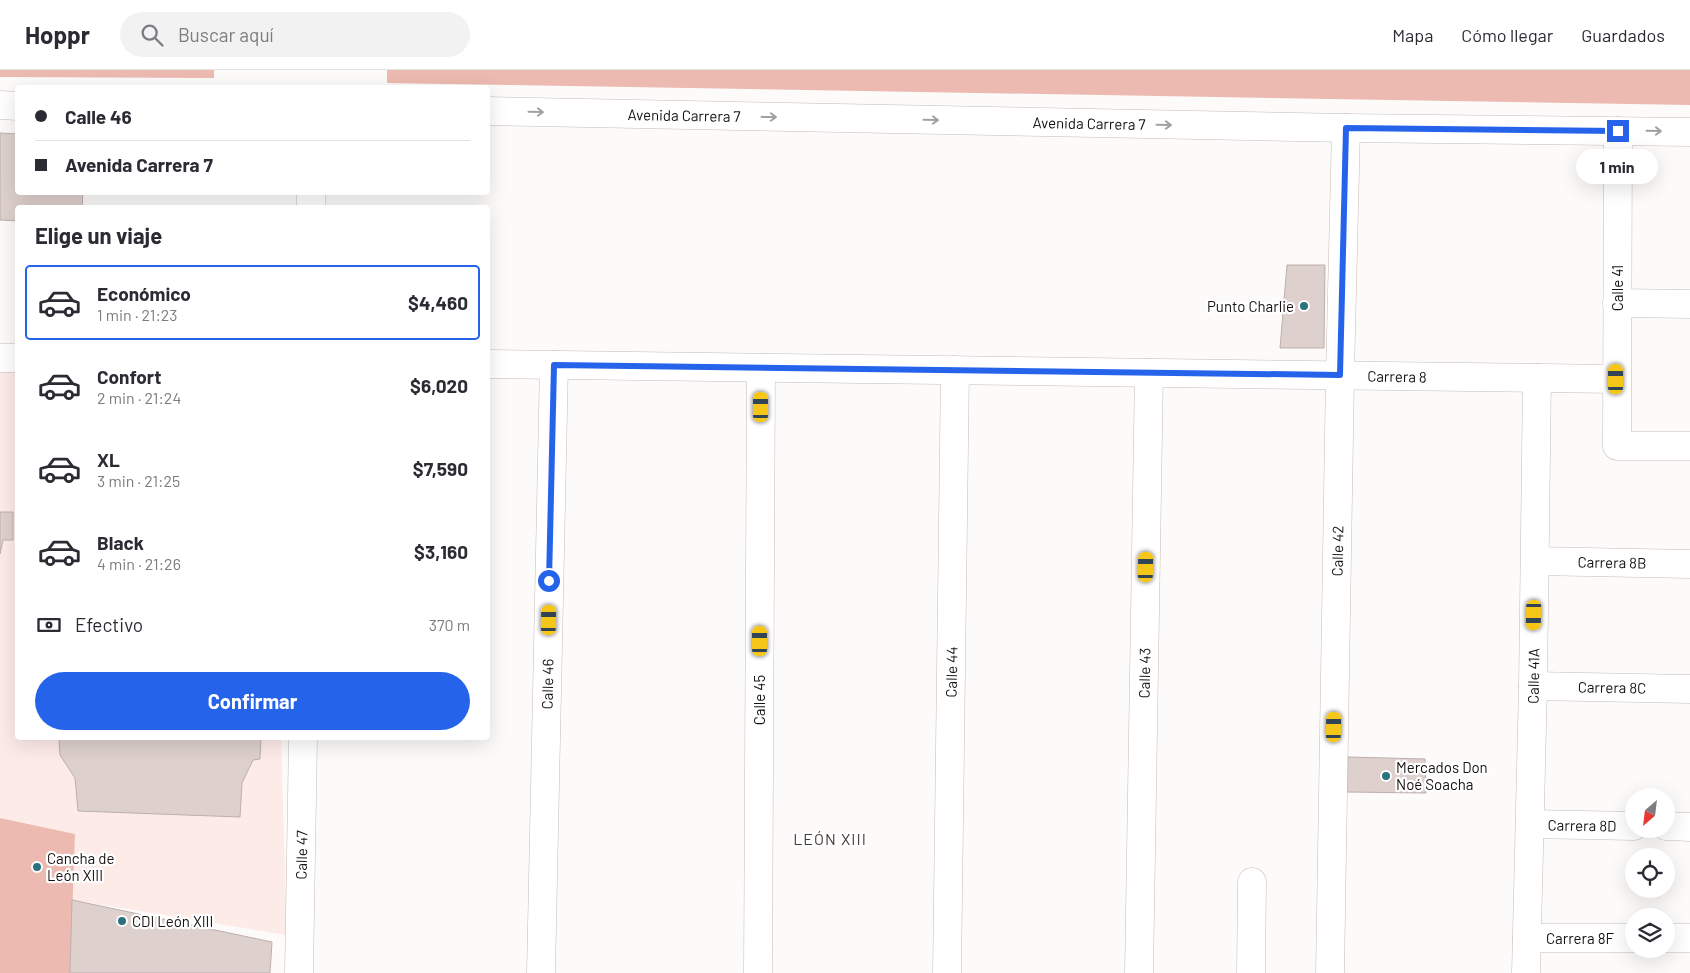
<!DOCTYPE html>
<html lang="es">
<meta charset="utf-8">
<style>
:root{--surface:#fff;--page:#f2f2f3;--text:#2b2b33;--muted:#7c7c81;--line:#e1e1e2;--accent:#2563eb}
body{margin:0;font-family:Barlow,sans-serif;background:var(--page);color:var(--text);height:100vh;display:flex;flex-direction:column;font-size:19px;white-space:nowrap}
*{box-sizing:border-box;margin:0}
p{font-size:16px;color:var(--muted)}
.icon{flex:none;width:28px;height:28px;fill:none;stroke:currentColor;stroke-width:2;stroke-linecap:round;stroke-linejoin:round}
.map{position:relative;flex:1;overflow:hidden}
.details{position:absolute;left:15px;top:135px;width:475px;height:535px;display:flex;flex-direction:column;background:var(--surface);border-radius:5px;box-shadow:0 5px 20px #0002}
.details>*{flex:none}
.top-card{position:absolute;left:15px;top:15px;width:475px;height:110px;border-radius:5px;box-shadow:0 5px 20px #0002;display:grid;align-content:center;height:110px;padding:0 20px;background:var(--surface)}
.needle{width:32px;rotate:208deg}
.controls{position:absolute;left:1625px;top:718px;display:grid;gap:10px}
.controls a{display:grid;place-items:center;width:50px;height:50px;border-radius:50%;background:var(--surface);box-shadow:0 5px 20px #0002;font-size:25px}
.end{position:absolute;width:22px;height:22px;margin:-11px;border:6px solid #2563eb;background:#fff;box-shadow:0 0 0 2px #fff}
.from{border-radius:50%}
.bubble{position:absolute;height:35px;border-radius:18px;background:var(--surface);box-shadow:0 5px 20px #0002;font-size:16px;font-weight:700;line-height:35px;text-align:center}
.car{position:absolute;width:15px;height:30px;margin:-15px -8px;border-radius:6px;box-shadow:0 0 4px 1px #0007;background:linear-gradient(#f5c518 24%,#345 0 40%,#f5c518 0 76%,#345 0 86%,#f5c518 0)}
.top-card b{display:flex;align-items:center;gap:18px;height:48px;font-size:19px}
.top-card b+b{border-top:1px solid var(--line)}
.top-card i{width:12px;height:12px;background:var(--text)}
ul{padding:0;list-style:none}
li{display:flex;align-items:center;gap:15px;height:75px;margin:0 10px 8px;padding:0 10px;border:2px solid transparent;border-radius:5px}
li div{flex:1}
li b{display:block;font-size:19px}
li em{font-style:normal;font-weight:700}
li.current{border-color:var(--accent)}
li>.icon{width:45px;height:45px;stroke-width:1.5}
h2{padding:0 20px;font-size:22px;line-height:60px}
.pay{display:flex;align-items:center;gap:12px;height:55px;padding:0 20px;font-size:19px}
.pay p{margin-inline-start:auto}
.button{display:flex;gap:10px;margin-top:auto;padding:10px 20px}
.button a{flex:1;height:58px;border-radius:30px;background:var(--accent);color:#fff;font-size:20px;font-weight:700;line-height:58px;text-align:center}
header{display:flex;align-items:center;gap:30px;box-sizing:border-box;height:70px;padding:0 25px;background:var(--surface);border-bottom:1px solid var(--line)}
header strong{font-size:24px}
nav{display:flex;gap:28px;margin-inline-start:auto;font-size:18px}
.search{width:350px;height:45px;background:var(--page);display:flex;align-items:center;gap:12px;box-sizing:border-box;padding:0 18px;border-radius:28px;color:var(--muted);font-size:19px}
.map>svg:first-child{display:block}
.built{fill:#fdebe8}
.green{fill:#ecbab0}
.building{fill:#ddd0cd;stroke:#bcafad}
.lines{fill:none;stroke-linecap:round;stroke-linejoin:round}
.minor-casing{stroke:#c7bab7;stroke-width:29}
.major-casing{stroke:#c7bab7;stroke-width:29}
.minor{stroke:#fff;stroke-width:28}
.major{stroke:#fff;stroke-width:28}
.oneway{stroke:#a2a0a0}
.route{stroke:#2563eb;stroke-width:6}
.poi-dot{fill:#2b727e;stroke:#fff;stroke-width:2}
.labels{text-anchor:middle;dominant-baseline:central;stroke-width:4.5;stroke-linejoin:round;paint-order:stroke}
.street-label{font-size:15px;fill:#161211;stroke:#fff}
.poi-label{font-size:15px;fill:#161211;stroke:#fff;text-anchor:start}
.neighbourhood-label{font-size:16px;letter-spacing:1px;fill:#453b39;stroke:#fff}
</style>
<header>
<strong>Hoppr</strong>
<div class="search"><svg class="icon" aria-label="search" viewBox="0 0 24 24"><circle cx="10" cy="10" r="6"/><path d="M15 15l6 6"/></svg>Buscar aquí</div>
<nav><a>Mapa</a><a>Cómo llegar</a><a>Guardados</a></nav>
</header>
<div class="map">
<svg width="1690" height="903" viewBox="0 0 1690 903">
<rect width="100%" height="100%" fill="#fdfbfa"/>
<polygon class="built" points="0,301 17,301 18,668 281,668 287,865 72,830 75,764 0,748"/>
<g class="green">
<polygon points="0,0 214,0 214,8 0,7"/>
<polygon points="387,0 1690,0 1690,35 387,13"/>
<polygon points="0,748 75,764 70,903 0,903"/>
</g>
<g class="building">
<polygon points="0,63 18,64 18,122 83,122 82,138 18,138 18,151 0,150"/>
<polygon points="1287,195 1325,195 1324,278 1280,278"/>
<polygon points="0,442 13,442 13,470 3,470 0,484"/>
<polygon points="59,668 261,668 260,689 253,690 242,713 240,747 78,741 75,708 60,685"/>
<polygon points="1348,687 1425,689 1426,723 1347,722"/>
<polygon points="72,830 272,872 270,903 70,903"/>
</g>
<g class="lines">
<defs>
<g id="minor">
<polyline points="1618,61 1617,376 1690,376"/>
<polyline points="311,138 311,122"/>
<polyline points="1617,233 1690,234"/>
<polyline points="0,288 18,288"/>
<polyline points="488,294 1616,309"/>
<polyline points="1535,491 1690,494"/>
<polyline points="1533,616 1690,619"/>
<polyline points="1530,754 1634,756"/>
<polyline points="1666,756 1690,757"/>
<polyline points="1527,868 1634,868"/>
<polyline points="1666,868 1690,868"/>
<polyline points="299,903 303,668"/>
<polyline points="541,903 554,295"/>
<polyline points="758,903 761,298"/>
<polyline points="947,903 955,300"/>
<polyline points="1139,903 1149,303"/>
<polyline points="1251,903 1252,812"/>
<polyline points="1330,903 1340,305 1346,58"/>
<polyline points="1526,903 1533,616 1537,308"/>
</g>
<g id="major">
<polyline points="0,35 18,36"/>
<polyline points="488,41 1346,58 1690,62"/>
</g>
</defs>
<use href="#minor" class="minor-casing"/>
<use href="#major" class="major-casing"/>
<use href="#minor" class="minor"/>
<use href="#major" class="major"/>
</g>
<defs><path id="oneway-shaft" d="M-6 0H5M1.5-3L5.5 0L1.5 3" fill="none" stroke-width="1.6" stroke-linecap="round" stroke-linejoin="round" transform="scale(1.25)"/></defs>
<g class="oneway">
<use href="#oneway-shaft" transform="translate(536 42) rotate(1)"/>
<use href="#oneway-shaft" transform="translate(769 47) rotate(1)"/>
<use href="#oneway-shaft" transform="translate(931 50) rotate(1)"/>
<use href="#oneway-shaft" transform="translate(1164 55) rotate(1)"/>
<use href="#oneway-shaft" transform="translate(1654 61) rotate(1)"/>
</g>
<g class="lines">
<polyline class="route" points="549,511 554,295 1340,305 1346,58 1618,61"/>
</g>
<g class="poi-dot">
<circle cx="1304" cy="236" r="5"/>
<circle cx="1386" cy="706" r="5"/>
<circle cx="37" cy="797" r="5"/>
<circle cx="122" cy="851" r="5"/>
</g>
<g class="labels">
<g class="street-label">
<text transform="translate(684 45) rotate(1)">Avenida Carrera 7</text>
<text transform="translate(1089 53) rotate(1)">Avenida Carrera 7</text>
<text transform="translate(1617 218) rotate(-90)">Calle 41</text>
<text transform="translate(1397 306) rotate(1)">Carrera 8</text>
<text transform="translate(1337 481) rotate(-89)">Calle 42</text>
<text transform="translate(1612 492) rotate(1)">Carrera 8B</text>
<text transform="translate(951 602) rotate(-89)">Calle 44</text>
<text transform="translate(1144 603) rotate(-89)">Calle 43</text>
<text transform="translate(1533 606) rotate(-89)">Calle 41A</text>
<text transform="translate(547 614) rotate(-89)">Calle 46</text>
<text transform="translate(1612 617) rotate(1)">Carrera 8C</text>
<text transform="translate(759 630) rotate(-90)">Calle 45</text>
<text transform="translate(1582 755) rotate(1)">Carrera 8D</text>
<text transform="translate(301 785) rotate(-89)">Calle 47</text>
<text x="1580" y="868">Carrera 8F</text>
</g>
<g class="poi-label">
<text x="1294" y="236" text-anchor="end">Punto Charlie</text>
<text x="1396" y="697">Mercados Don<tspan x="1396" dy="17">Noé Soacha</tspan></text>
<text x="47" y="788">Cancha de<tspan x="47" dy="17">León XIII</tspan></text>
<text x="132" y="851">CDI León XIII</text>
</g>
<g class="neighbourhood-label">
<text x="830" y="768">LEÓN XIII</text>
</g>
</g>
</svg>
<div class="controls">
<a><svg class="needle" viewBox="-14 -14 28 28"><path d="M0-13l5 13h-10z" fill="#e53935"/><path d="M0 13l5-13h-10z" fill="#7c7c81"/></svg></a>
<a><svg class="icon" aria-label="locate" viewBox="0 0 24 24"><circle cx="12" cy="12" r="6"/><path d="M12 2v4M12 18v4M2 12h4M18 12h4"/></svg></a>
<a><svg class="icon" aria-label="layers" viewBox="0 0 24 24"><path d="M12 4l9 5-9 5-9-5zM3 14l9 5 9-5"/></svg></a>
</div>
<i class="end from" style="left:549px;top:511px"></i>
<i class="end" style="left:1618px;top:61px"></i>
<div class="bubble" style="left:1576px;top:79px;width:82px">1 min</div>
<i class="car" style="left:1616px;top:309px;rotate:0deg"></i>
<i class="car" style="left:761px;top:337px;rotate:0deg"></i>
<i class="car" style="left:1146px;top:497px;rotate:1deg"></i>
<i class="car" style="left:1534px;top:545px;rotate:181deg"></i>
<i class="car" style="left:549px;top:550px;rotate:1deg"></i>
<i class="car" style="left:760px;top:571px;rotate:0deg"></i>
<i class="car" style="left:1334px;top:657px;rotate:1deg"></i>
<div class="top-card">
<b><i class="from"></i>Calle 46</b>
<b><i></i>Avenida Carrera 7</b>
</div>
<section class="details">
<h2>Elige un viaje</h2>
<ul>
<li class="current"><svg class="icon" aria-label="car" viewBox="0 0 24 24"><path d="M5 17H2v-5l4-1 3-4h7l3 4 3 1v5h-3M9 17h6M6 11h13"/><circle cx="7" cy="17" r="2"/><circle cx="17" cy="17" r="2"/></svg><div><b>Económico</b><p>1 min · 21:23</p></div><em>$4,460</em></li>
<li><svg class="icon" aria-label="car" viewBox="0 0 24 24"><path d="M5 17H2v-5l4-1 3-4h7l3 4 3 1v5h-3M9 17h6M6 11h13"/><circle cx="7" cy="17" r="2"/><circle cx="17" cy="17" r="2"/></svg><div><b>Confort</b><p>2 min · 21:24</p></div><em>$6,020</em></li>
<li><svg class="icon" aria-label="car" viewBox="0 0 24 24"><path d="M5 17H2v-5l4-1 3-4h7l3 4 3 1v5h-3M9 17h6M6 11h13"/><circle cx="7" cy="17" r="2"/><circle cx="17" cy="17" r="2"/></svg><div><b>XL</b><p>3 min · 21:25</p></div><em>$7,590</em></li>
<li><svg class="icon" aria-label="car" viewBox="0 0 24 24"><path d="M5 17H2v-5l4-1 3-4h7l3 4 3 1v5h-3M9 17h6M6 11h13"/><circle cx="7" cy="17" r="2"/><circle cx="17" cy="17" r="2"/></svg><div><b>Black</b><p>4 min · 21:26</p></div><em>$3,160</em></li>
</ul>
<div class="pay"><svg class="icon" aria-label="cash" viewBox="0 0 24 24"><path d="M3 7h18v10H3z"/><circle cx="12" cy="12" r="2"/></svg>Efectivo<p>370 m</p></div>
<div class="button"><a>Confirmar</a></div>
</section>
</div>
